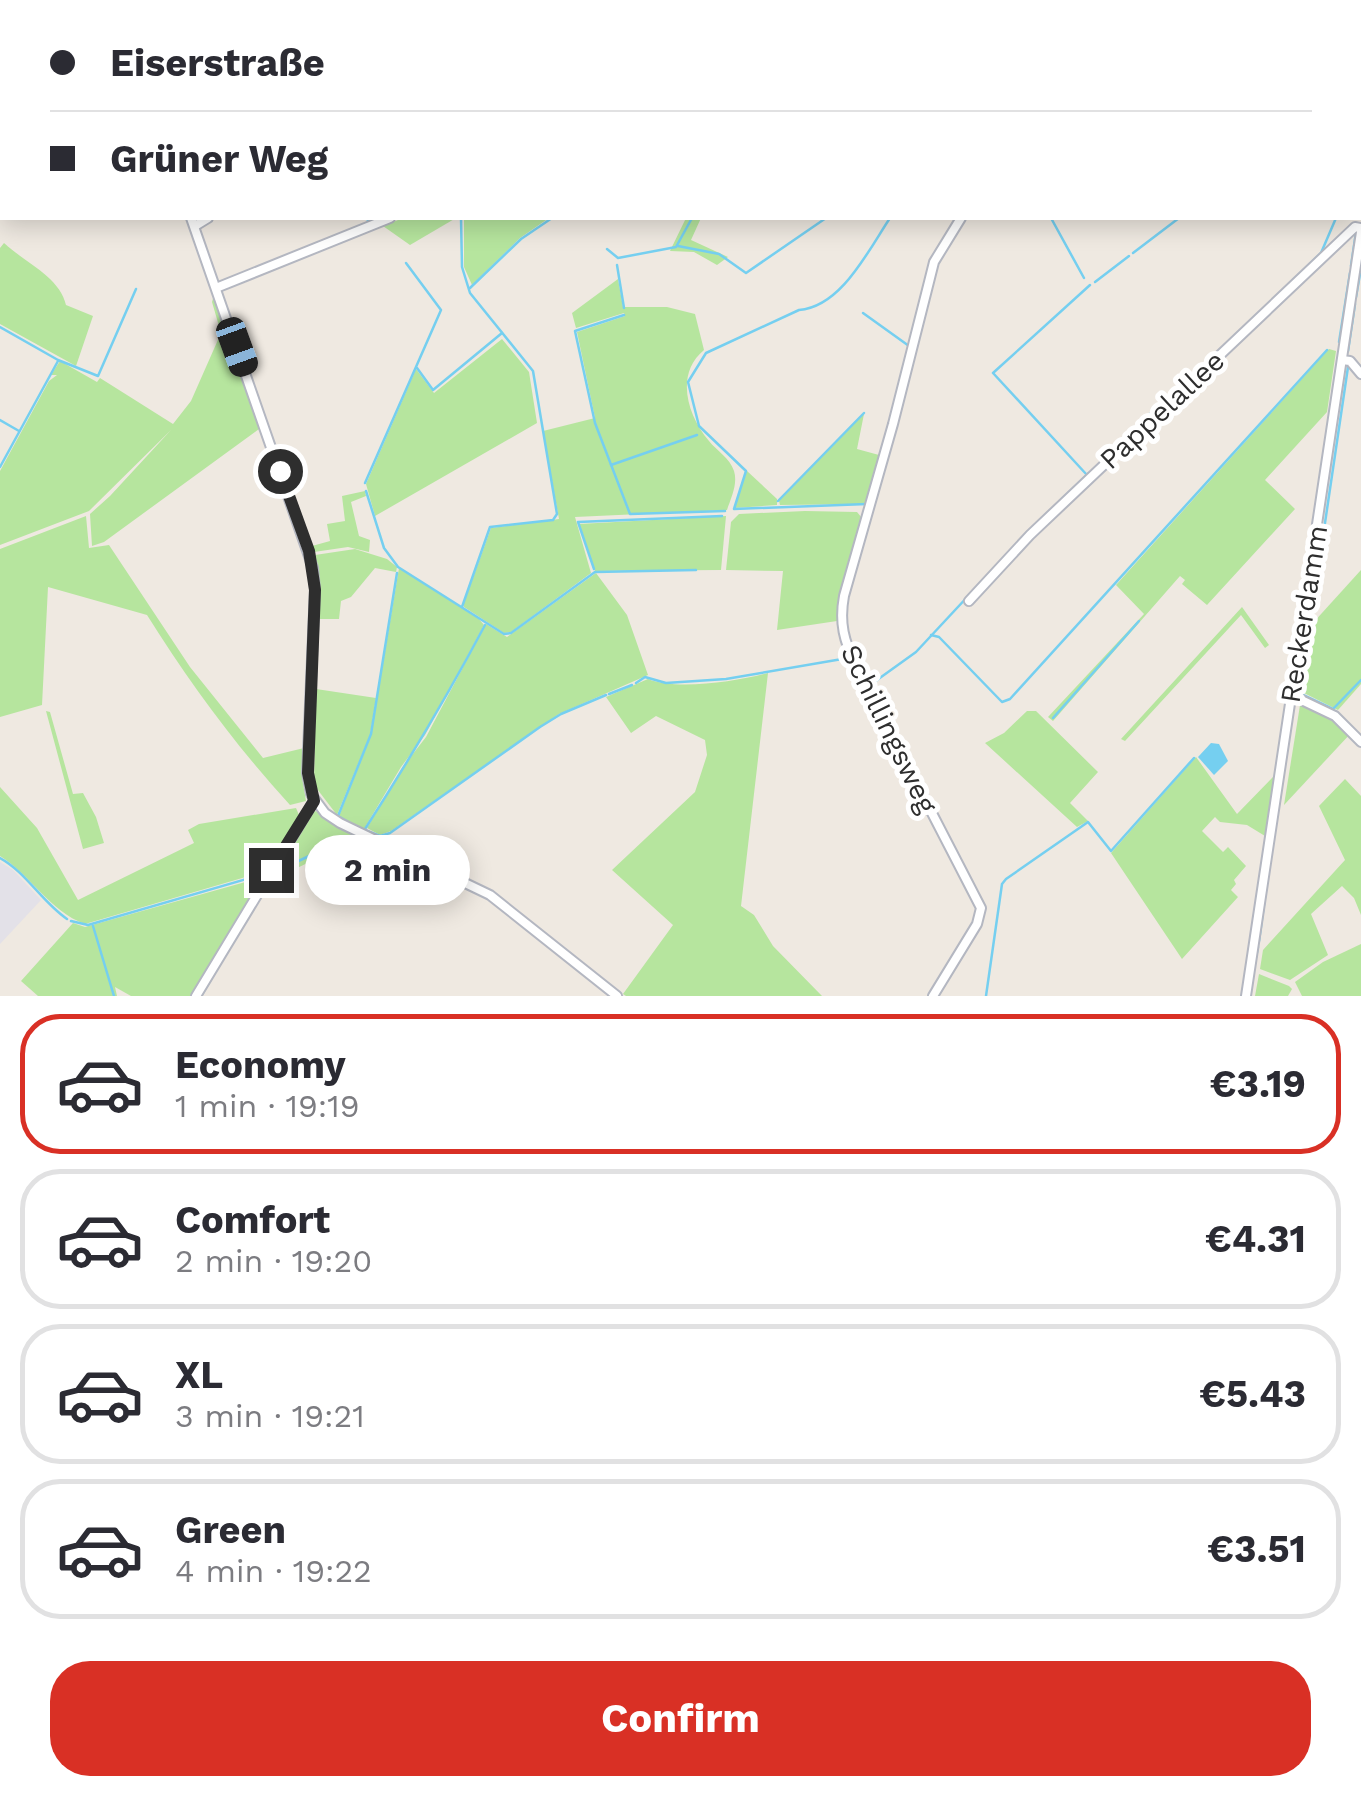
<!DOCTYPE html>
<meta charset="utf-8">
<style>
:root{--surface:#fff;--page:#f2f2f3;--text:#2b2b33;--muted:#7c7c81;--line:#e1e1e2;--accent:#d93025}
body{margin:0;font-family:"Work Sans",sans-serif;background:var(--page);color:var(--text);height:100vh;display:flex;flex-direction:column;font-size:38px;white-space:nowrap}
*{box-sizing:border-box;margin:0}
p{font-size:32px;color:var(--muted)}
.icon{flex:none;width:55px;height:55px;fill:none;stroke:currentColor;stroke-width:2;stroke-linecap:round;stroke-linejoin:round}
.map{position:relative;height:996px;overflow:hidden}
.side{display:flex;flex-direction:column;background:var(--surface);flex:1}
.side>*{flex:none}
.guide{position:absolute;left:0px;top:0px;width:1362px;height:220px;box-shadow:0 5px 25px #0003;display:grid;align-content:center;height:220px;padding:0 50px;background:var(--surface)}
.end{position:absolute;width:45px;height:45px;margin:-22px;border:12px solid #2e2e2e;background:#fff;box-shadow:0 0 0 5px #fff}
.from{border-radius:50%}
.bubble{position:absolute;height:70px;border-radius:35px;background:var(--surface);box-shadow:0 5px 25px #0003;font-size:32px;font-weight:700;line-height:70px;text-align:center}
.car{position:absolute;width:30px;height:60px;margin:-30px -15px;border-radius:12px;box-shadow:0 0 8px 2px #0007;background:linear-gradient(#222 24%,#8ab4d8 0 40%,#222 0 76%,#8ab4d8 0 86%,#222 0)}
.guide b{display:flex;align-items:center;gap:35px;height:95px;font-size:38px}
.guide b+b{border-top:2px solid var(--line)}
.guide i{width:25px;height:25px;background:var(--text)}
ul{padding:18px 0 0;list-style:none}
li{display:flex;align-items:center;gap:30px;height:140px;margin:0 20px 15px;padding:0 30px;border:5px solid var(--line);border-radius:40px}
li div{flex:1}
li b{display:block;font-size:38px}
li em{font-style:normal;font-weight:700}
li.active{border-color:var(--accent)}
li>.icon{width:90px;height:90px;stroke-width:1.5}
.action{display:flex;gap:20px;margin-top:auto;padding:20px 50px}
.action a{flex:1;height:115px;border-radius:40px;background:var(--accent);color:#fff;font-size:40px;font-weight:700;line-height:115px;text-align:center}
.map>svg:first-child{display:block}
.industrial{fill:#e3e1e8}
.green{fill:#b6e59e}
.water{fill:#75cff0}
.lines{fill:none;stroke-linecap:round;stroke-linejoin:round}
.stream{stroke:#75cff0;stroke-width:2.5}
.minor-casing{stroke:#b4b7c1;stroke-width:12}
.minor{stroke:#fff;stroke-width:8}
.route{stroke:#2e2e2e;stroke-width:12}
.labels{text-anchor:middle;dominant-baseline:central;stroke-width:10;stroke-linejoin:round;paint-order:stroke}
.street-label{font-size:28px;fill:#2e2e2e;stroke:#fff}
</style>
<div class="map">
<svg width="1361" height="996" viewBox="0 0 1361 996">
<rect width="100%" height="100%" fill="#efe9e1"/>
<polygon class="industrial" points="0,862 13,870 41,900 0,944"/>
<g class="green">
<polygon points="403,218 456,218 410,245 383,226"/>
<polygon points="464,218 549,218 520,238 472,285 464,267"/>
<polygon points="686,218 701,218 691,240 728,257 717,265 694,252 670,251"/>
<path d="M4,243C24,262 60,277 66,305L93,316L76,366L0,324V248Z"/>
<path d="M618,279L623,307H667L695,314L704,350C675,374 687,415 709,441C717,451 730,458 734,471C738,484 731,498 727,510L575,517L591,573L511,632L504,633L464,607V603L491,528L559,519L543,431L595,418L577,332L625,316L624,313L576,328L572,313Z"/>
<polygon points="214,295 259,429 104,542 92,546 90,514 110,496 171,430 89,511 0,545 0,471 49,381 57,375 51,375 60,361 97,382 100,378 173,424 191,401 221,333 212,302"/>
<polygon points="502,339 529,372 537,423 375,516 366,484 416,369 434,393"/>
<polygon points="1329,349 1336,351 1327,412 1265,480 1295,509 1207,605 1182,584 1185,580 1180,576 1053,721 1048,717 1144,614 1116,585"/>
<polygon points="864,414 857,449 879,455 866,504 780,505 779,501"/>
<polygon points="747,471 777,499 777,505 734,508"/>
<polygon points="365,491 366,496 351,502 359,536 370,540 369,552 348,547 314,552 312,546 330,541 327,524 345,521 342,496"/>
<polygon points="805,511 857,512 862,518 840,594 837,621 777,630 783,571 726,570 731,522 739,514"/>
<path d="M86,516L89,548L109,545L190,667L263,758L304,748L302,778L306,801L290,805C236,746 189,682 147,615L48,587L42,705L0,717V549Z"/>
<polygon points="726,516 721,570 595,571 579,524"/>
<polygon points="355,549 387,559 397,567 396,572 375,568 351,597 341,601 339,619 319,619 320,585 315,555"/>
<polygon points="399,568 478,618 484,625 425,735 401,767 364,829 339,816 371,735"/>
<polygon points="1361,570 1361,684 1338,710 1302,692 1312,624"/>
<polygon points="596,573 627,615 648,675 559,714 391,831 380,835 367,828 402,768 426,737 486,624 507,637"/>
<polygon points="1242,607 1269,645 1265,648 1241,615 1125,741 1121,739"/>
<path d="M768,673L741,906L754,915L773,946L822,996H626L623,994L673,925L612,870L695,792L707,755L705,740L656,716L631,733L606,697L648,679C677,691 738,681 768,673Z"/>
<polygon points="316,689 376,698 370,735 337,815 314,785"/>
<polygon points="1301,699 1321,709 1351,733 1284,805"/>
<polygon points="46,711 50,712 73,794 83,793 96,817 104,843 83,849"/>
<polygon points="1027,711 1036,711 1098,772 1070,803 1088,821 1077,827 985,743 1004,733"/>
<polygon points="1196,757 1237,814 1274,776 1265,836 1247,825 1220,822 1215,817 1202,831 1223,852 1228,847 1246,866 1234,880 1236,884 1231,890 1238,897 1182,959 1111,853"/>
<polygon points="1345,779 1361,796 1361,915 1354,898 1342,886 1311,914 1328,955 1290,980 1260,969 1263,950 1345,860 1319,806"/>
<path d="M0,787L37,828L78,900L194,843L188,830L199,824L296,808L299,815L266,871L85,924C49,911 31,875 0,856Z"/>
<polygon points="316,811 358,838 277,878 272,877 308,816"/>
<polygon points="263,877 190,996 131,996 115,987 117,996 38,996 21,981 73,923 85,927"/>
<polygon points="1361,944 1361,996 1302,996 1295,982 1323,962"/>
<polygon points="1259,974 1289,986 1292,989 1288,996 1255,996"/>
</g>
<polygon class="water" points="1211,743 1219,744 1228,761 1214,775 1198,757"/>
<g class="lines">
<g class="stream">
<polyline points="96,2 100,0"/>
<polyline points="157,2 161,0"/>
<polyline points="652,2 671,0"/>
<polyline points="1207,2 1210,0"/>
<polyline points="1360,157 1361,156"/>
<polyline points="0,196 2,193"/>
<polyline points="366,218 370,222 380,218"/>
<polyline points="461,218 462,267 470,293 533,371 557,514 553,520 490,527 462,607"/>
<polyline points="1051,218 1084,278"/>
<polyline points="678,246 719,254 746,273 826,218"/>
<polyline points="607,249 618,258 676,247 692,218"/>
<polyline points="1133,253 1179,218"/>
<polyline points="617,265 624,308"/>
<polyline points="1351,266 1356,232"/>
<polyline points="1360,269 1361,265"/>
<polyline points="1095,282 1129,256"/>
<polyline points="470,288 521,239 552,218"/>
<polyline points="1285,288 1321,253 1336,218"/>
<polyline points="1356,297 1360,274"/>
<polyline points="863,313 909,346"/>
<polyline points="624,315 575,331 595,423 630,514 725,511"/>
<polyline points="0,327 58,360 98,376 136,289"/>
<polyline points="1230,341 1283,290"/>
<polyline points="1339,342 1350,273"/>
<polyline points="1348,351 1355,304"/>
<polyline points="417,368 433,390 502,333"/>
<polyline points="0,420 19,431"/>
<polyline points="1100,464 1104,456 1218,352"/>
<polyline points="611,465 697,435"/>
<polyline points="0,467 58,361"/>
<polyline points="1087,475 993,373 1090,285"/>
<polyline points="365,483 441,310 406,263"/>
<polyline points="366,491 384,548 398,567 504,634 511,633 595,572 696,570"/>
<polyline points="778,501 864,413"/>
<path d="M867,504L734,509L746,471L699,426L688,382L706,353L799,310C841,307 868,251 890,218"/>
<polyline points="1033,527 1089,473"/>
<polyline points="1321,550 1348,367"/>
<polyline points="1317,557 1317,554"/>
<polyline points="594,569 578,522 722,516"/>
<polyline points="1307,619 1316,563"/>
<polyline points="931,635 939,637 1002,702 1010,699 1327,350"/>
<polyline points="857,659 864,675"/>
<polyline points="1299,670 1306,628"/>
<polyline points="636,683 645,677 666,683 726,679 848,658"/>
<polyline points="870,685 916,652 1025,535"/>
<polyline points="1297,688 1299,676"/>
<polyline points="609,694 632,685"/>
<polyline points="1303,695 1333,709 1361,680"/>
<polyline points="1053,718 1139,621"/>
<polyline points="1276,822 1280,798"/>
<polyline points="350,823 338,816 371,734 397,573"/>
<polyline points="357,827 380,836 390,833 540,727 561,714 606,695"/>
<path d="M365,829C408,762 448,695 485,625"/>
<path d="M0,858C26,872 42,902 67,919"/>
<polyline points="1269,868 1275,828"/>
<polyline points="275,872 354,835"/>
<polyline points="71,921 88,925 264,874"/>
<polyline points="93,926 114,996"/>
<polyline points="1259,941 1268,875"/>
<polyline points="1254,967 1258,947"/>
<polyline points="201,996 246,920"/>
<polyline points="986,996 1002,884 1006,879 1088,822 1111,851 1194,758"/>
<polyline points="1250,996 1253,973"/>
</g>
<defs>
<g id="minor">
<polyline points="32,0 33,2"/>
<polyline points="410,0 412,2"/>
<polyline points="863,0 870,2"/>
<polyline points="1049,0 1090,0"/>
<polyline points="1095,0 1101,2"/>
<polyline points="360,2 362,0"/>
<polyline points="815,2 822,0"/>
<polyline points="1120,2 1123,0"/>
<polyline points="0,106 2,105"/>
<polyline points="191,218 313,568 315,589 307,773 311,794 325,813 340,823 490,895 617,996"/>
<polyline points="195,226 208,218"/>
<polyline points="216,288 390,218"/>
<polyline points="1342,360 1350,361 1361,374"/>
<polyline points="969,601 1030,535 1355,227 1361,228"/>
<polyline points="1291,695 1335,716 1361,742"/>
<polyline points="196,996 314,801"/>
<path d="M933,996L977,924L981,908L856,666C844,641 839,623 844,596L893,424L930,278L934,262L961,218"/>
<polyline points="1246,996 1361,232"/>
</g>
</defs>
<use href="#minor" class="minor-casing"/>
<use href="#minor" class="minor"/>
</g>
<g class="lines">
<polyline class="route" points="271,870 314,801 308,773 315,590 309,551 280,471"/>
</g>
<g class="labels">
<g class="street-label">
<text transform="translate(1162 410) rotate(-43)">Pappelallee</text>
<text transform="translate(1304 614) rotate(-81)">Reckerdamm</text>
<text transform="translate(889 729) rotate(64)">Schillingsweg</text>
</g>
</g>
</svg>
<i class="end from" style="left:280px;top:471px"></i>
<i class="end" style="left:271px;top:870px"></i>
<div class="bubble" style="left:305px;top:835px;width:165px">2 min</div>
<i class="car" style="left:237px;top:347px;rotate:160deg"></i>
<div class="guide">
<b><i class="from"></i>Eiserstraße</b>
<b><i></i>Grüner Weg</b>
</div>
</div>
<section class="side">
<ul>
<li class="active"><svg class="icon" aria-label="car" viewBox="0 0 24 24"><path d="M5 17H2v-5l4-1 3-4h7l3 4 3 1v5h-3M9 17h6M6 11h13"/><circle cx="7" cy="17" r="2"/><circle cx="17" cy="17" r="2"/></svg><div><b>Economy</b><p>1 min · 19:19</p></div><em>€3.19</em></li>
<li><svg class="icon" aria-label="car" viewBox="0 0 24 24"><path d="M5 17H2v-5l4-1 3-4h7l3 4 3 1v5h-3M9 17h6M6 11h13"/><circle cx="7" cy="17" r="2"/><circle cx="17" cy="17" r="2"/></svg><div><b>Comfort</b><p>2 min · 19:20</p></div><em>€4.31</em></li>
<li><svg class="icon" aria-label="car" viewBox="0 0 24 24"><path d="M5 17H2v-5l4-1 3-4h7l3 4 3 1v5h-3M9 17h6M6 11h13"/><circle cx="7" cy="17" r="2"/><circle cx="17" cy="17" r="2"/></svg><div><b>XL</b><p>3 min · 19:21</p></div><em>€5.43</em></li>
<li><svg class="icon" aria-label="car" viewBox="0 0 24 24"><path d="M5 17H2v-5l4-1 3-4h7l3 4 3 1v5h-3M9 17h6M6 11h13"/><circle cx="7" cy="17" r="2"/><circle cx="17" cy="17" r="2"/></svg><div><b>Green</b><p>4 min · 19:22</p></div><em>€3.51</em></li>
</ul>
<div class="action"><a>Confirm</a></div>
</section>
